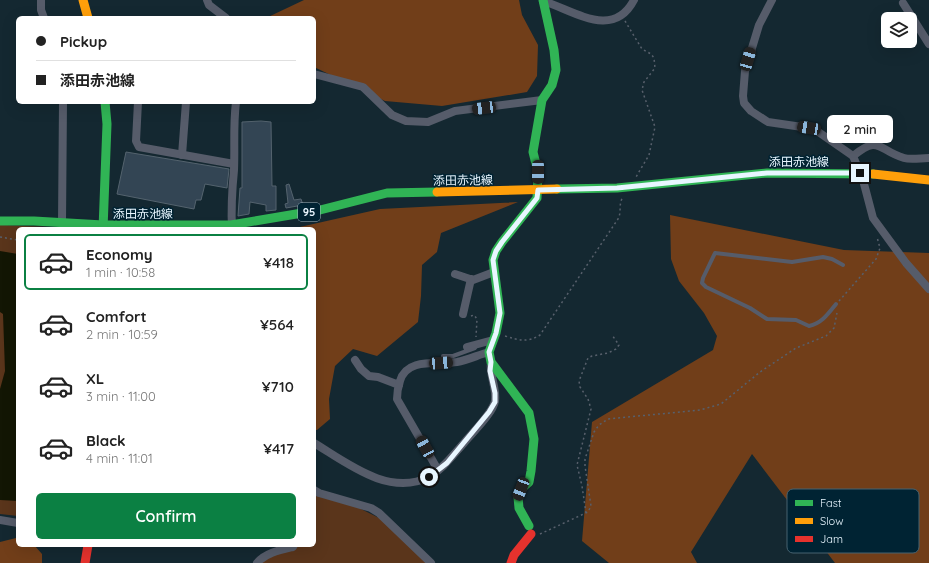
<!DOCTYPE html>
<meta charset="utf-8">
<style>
:root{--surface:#fff;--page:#f2f2f2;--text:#222;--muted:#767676;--line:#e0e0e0;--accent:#0b8043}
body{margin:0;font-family:Quicksand,"Noto Sans JP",sans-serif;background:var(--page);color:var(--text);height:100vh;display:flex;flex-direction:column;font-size:15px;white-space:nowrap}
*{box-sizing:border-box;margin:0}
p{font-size:13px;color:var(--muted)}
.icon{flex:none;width:22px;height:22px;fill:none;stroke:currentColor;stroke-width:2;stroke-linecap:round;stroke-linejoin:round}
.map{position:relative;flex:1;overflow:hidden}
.sheet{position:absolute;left:16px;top:227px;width:300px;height:320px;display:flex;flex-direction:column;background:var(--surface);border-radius:6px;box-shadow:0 4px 16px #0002}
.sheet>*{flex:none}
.banner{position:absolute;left:16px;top:16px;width:300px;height:88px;border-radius:6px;box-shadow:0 4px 16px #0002;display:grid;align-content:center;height:88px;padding:0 20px;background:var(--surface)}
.tools{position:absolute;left:881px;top:12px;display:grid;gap:8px}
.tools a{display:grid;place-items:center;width:36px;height:36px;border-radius:6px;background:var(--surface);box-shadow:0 4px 16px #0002;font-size:20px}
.end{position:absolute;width:18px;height:18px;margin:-9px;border:5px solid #e8f6ff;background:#111;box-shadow:0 0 0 2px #111}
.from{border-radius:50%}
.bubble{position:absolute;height:28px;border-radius:6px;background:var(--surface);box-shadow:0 4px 16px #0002;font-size:13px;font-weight:600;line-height:28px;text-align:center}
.car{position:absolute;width:12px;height:24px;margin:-12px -6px;border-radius:5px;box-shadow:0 0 3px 1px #0007;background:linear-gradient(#222 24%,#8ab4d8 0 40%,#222 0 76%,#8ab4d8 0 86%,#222 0)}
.banner b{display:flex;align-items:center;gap:14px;height:38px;font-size:15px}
.banner b+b{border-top:1px solid var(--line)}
.banner i{width:10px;height:10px;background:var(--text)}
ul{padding:7px 0 0;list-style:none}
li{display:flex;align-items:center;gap:12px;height:56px;margin:0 8px 6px;padding:0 12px;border:2px solid transparent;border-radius:6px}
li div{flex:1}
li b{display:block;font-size:15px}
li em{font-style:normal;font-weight:600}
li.selected{border-color:var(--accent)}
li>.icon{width:36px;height:36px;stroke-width:1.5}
.button{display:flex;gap:8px;margin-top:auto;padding:8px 20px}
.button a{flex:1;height:46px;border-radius:6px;background:var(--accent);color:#fff;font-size:16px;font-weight:600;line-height:46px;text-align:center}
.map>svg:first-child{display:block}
.green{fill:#5a351b}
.forest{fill:#713e19}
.water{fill:#131604}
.building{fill:#334554;stroke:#54636e}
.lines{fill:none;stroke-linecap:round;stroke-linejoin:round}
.path{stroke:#58606c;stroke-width:1.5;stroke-dasharray:2 3;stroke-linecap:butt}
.lane{stroke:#565c6a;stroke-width:4}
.street{stroke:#565c6a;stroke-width:8}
.fast{stroke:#30b455;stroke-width:9}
.slow{stroke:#ff9f0a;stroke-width:9}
.jam{stroke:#e5322d;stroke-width:9}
.route{stroke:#e8f6ff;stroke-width:5}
.labels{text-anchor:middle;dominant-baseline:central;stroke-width:3;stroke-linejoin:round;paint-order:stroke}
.shield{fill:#002333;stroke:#a2b7c2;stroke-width:1}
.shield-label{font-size:11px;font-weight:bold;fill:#e8f6ff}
.street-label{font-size:12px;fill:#e8f6ff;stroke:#002333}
.key{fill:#002333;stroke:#466270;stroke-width:1}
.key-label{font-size:11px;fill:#e8f6ff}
</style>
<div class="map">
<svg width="929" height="563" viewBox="0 0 929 563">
<rect width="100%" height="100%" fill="#142831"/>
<g class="green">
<polygon points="0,225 99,229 18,229 18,516 0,514"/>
<polygon points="314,495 359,508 385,521 429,563 257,563 294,545 314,545"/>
</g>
<g class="forest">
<polygon points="304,0 519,0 522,15 538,45 537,76 527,92 442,106 385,101 314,67 314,18 266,18"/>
<polygon points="518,202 441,233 437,252 422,265 421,296 418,322 377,356 353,349 335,366 329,399 330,419 317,430 314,430 314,229 291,229 380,209"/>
<polygon points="670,215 844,250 929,253 929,563 835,563 752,454 691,552 697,563 609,563 582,541 592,422 713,350 717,336 704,313 679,281 671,259"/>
<polygon points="16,538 18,538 18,545 34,545 42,554 42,563 0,563 0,542"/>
</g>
<polygon class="water" points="0,251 18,254 18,501 0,500 0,389 5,371 3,314 0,312"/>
<g class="building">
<polygon points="261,121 271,122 272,186 276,186 276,210 266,211 266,205 250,202 249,214 238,216 240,188 242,188 242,122"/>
<polygon points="126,152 229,169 227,188 205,184 201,200 196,200 194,209 117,194"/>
<polygon points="289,184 294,200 301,199 303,205 286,208 285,204 288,203 286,185"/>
</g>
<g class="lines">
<g class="path">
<polyline points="625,21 642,49 651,54 654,58 655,68 644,82 642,90 655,127 649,155 636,177"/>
<polyline points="0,237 18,240"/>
<polyline points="839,301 876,259 880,248 877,237"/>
<polyline points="471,316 474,315 477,319 476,337"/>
<path d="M505,336C519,340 527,343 540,335L618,219C622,212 618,204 623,197"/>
<polyline points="586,513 582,486 577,465 591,409 588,399 580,387 579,381 588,358 592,356 608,353 616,349 619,345 612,335"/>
<polyline points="540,534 588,512 591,506 585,466 585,459 594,432 599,425 608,419 700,410 721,404 760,372 796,348 826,336 834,328 837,313"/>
</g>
<g class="lane">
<path d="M836,304C828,314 822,323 809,326L796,320L767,319L750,308L706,287L702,283L703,278L715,253L792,262L823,257L832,259L843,265"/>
<polyline points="443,356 453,356 475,348"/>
</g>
<g class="street">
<polyline points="41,0 41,10 44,18"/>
<polyline points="207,0 209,5 226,18"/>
<polyline points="772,0 759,25 745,71 743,96 744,103 751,111 768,122 809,128 817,131 853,156 863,180 873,218 906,263 929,289"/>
<path d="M543,1C575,11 613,40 634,0"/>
<polyline points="903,3 929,44"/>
<polyline points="314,74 363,87 392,115 406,121 428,122 455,111 542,100"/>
<polyline points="138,102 136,141 139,147 234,164"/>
<polyline points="182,155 186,102"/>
<path d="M853,156C880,134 877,150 904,158C911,160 921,158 929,158"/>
<polyline points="62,222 63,102"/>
<path d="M232,229C231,209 232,190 234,170C235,147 233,125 236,102"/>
<polyline points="455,274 473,280 494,272"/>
<polyline points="463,314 471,279"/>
<polyline points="467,347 493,340"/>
<polyline points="355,360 361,369 369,376 378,377 399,385"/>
<path d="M314,443C347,463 389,497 429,477C443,469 453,455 464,443C472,433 493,413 495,401C497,388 489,375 491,362"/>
<path d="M438,470L397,399C397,392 398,387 400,381C407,357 438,365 457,362C468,360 478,355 489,352"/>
<polyline points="314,490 319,493 371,508 379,513 431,563"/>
<polyline points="0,520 18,523"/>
<path d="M257,563C265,553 280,550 293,547L294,545"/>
</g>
<g class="fast">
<polyline points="557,189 617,188 767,173 873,174"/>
<polyline points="0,221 34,221 103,225 231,225 320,210 387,193 437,192"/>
<polyline points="103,229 107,124 105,102"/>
<polyline points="529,526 519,508 518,497 521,489 529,482 531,471 534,439 529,413 491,362 489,352 496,333 500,313 493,260 496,251 502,242 537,198 538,172 533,152 542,100 552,85 556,70 554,50 543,0"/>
</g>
<g class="slow">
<polyline points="83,0 88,18"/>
<polyline points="873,174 929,180"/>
<polyline points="437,192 557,189"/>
</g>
<g class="jam">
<polyline points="85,563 88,545"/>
<polyline points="511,563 514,555 531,534"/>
</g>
</g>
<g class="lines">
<polyline class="route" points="429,477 447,463 489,412 495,402 495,393 490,371 491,362 489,352 496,333 500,313 493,260 496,251 502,242 537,198 538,190 617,188 767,173 860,173"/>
</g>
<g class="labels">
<rect class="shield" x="298" y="203" width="22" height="18" rx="3"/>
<g class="shield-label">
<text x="309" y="212">95</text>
</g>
<g class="street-label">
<text x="799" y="161">添田赤池線</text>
<text transform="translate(463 180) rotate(-1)">添田赤池線</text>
<text x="143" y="213">添田赤池線</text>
</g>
</g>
<rect x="787" y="489" width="132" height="64" rx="6" class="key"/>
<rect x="795" y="500" width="18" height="6" fill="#30b455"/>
<rect x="795" y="518" width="18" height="6" fill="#ff9f0a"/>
<rect x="795" y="536" width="18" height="6" fill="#e5322d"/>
<g class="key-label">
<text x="820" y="507">Fast</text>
<text x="820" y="525">Slow</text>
<text x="820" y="543">Jam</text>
</g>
</svg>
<div class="tools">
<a><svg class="icon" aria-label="layers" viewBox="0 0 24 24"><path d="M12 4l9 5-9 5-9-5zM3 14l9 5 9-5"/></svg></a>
</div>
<i class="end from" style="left:429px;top:477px"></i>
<i class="end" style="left:860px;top:173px"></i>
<div class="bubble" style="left:827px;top:115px;width:66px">2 min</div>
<i class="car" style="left:748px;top:59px;rotate:16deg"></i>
<i class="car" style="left:484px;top:108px;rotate:263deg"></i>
<i class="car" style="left:809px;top:128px;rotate:279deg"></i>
<i class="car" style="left:538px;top:172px;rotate:180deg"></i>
<i class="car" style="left:441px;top:363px;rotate:86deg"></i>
<i class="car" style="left:425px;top:447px;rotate:331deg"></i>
<i class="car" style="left:521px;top:489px;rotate:201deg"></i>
<div class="banner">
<b><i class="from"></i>Pickup</b>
<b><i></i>添田赤池線</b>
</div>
<section class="sheet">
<ul>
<li class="selected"><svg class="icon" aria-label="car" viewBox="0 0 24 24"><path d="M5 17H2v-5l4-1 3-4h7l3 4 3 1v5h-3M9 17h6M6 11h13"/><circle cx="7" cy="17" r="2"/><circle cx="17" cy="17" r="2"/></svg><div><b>Economy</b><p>1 min · 10:58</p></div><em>¥418</em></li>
<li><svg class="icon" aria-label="car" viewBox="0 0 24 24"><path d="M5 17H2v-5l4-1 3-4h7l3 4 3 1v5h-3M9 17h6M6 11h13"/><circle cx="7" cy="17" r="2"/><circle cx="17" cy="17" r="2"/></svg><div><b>Comfort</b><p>2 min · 10:59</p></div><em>¥564</em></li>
<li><svg class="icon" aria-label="car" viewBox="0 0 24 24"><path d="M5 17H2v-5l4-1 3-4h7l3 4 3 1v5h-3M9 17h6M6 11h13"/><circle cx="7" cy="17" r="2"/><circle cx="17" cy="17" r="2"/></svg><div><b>XL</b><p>3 min · 11:00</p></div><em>¥710</em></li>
<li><svg class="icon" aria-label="car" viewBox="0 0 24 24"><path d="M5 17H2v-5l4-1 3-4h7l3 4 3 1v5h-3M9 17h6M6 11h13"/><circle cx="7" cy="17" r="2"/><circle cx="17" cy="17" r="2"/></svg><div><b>Black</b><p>4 min · 11:01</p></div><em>¥417</em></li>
</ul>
<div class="button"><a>Confirm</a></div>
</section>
</div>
